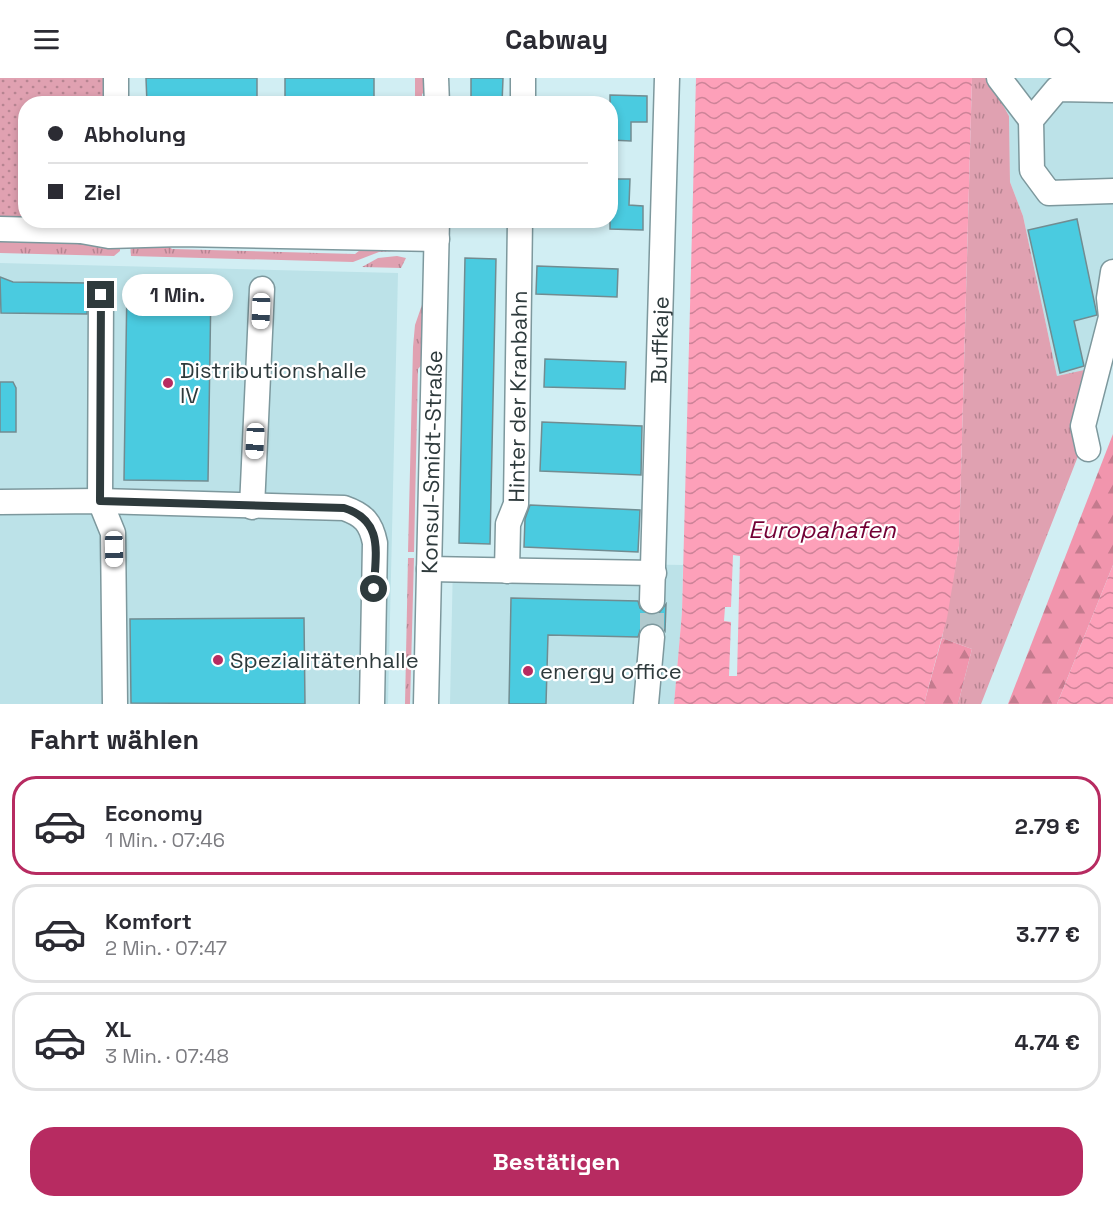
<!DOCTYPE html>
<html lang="de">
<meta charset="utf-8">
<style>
:root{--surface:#fff;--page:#f2f2f3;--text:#2b2b33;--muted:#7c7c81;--line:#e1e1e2;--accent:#b72b61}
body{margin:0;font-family:"Space Grotesk",sans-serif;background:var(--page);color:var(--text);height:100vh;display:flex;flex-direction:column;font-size:22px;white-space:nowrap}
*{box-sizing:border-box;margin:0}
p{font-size:20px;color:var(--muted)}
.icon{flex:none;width:33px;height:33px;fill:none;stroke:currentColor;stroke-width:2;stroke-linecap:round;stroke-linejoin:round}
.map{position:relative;height:626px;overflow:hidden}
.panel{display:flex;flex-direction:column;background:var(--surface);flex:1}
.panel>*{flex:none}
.guide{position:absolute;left:18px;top:18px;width:600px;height:132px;border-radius:24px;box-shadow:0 3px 9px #0003;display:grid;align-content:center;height:132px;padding:0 30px;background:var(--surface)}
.end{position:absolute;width:27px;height:27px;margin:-14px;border:8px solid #2e3a3c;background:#fff;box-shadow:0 0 0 3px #fff}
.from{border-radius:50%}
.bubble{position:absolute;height:42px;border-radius:21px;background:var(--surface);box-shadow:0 3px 9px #0003;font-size:20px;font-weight:600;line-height:42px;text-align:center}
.car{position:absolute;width:18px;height:36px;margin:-18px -9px;border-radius:8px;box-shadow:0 0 4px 2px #0007;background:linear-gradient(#fff 24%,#345 0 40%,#fff 0 76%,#345 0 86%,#fff 0)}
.guide b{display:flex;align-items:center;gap:21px;height:57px;font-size:22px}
.guide b+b{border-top:2px solid var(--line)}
.guide i{width:15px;height:15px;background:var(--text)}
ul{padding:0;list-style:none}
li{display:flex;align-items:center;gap:18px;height:99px;margin:0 12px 9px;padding:0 18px;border:3px solid var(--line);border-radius:24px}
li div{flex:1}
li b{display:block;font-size:22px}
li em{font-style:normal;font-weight:600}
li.on{border-color:var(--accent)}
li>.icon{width:54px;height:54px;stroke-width:1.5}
h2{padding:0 30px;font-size:27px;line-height:72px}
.primary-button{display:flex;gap:12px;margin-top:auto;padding:12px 30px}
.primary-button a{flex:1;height:69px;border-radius:24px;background:var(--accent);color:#fff;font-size:24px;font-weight:600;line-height:69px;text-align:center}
header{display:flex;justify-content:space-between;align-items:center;height:78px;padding:0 30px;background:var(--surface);font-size:27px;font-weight:600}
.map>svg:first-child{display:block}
.built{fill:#bce2e8}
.grass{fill:url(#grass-tufts)}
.forest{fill:url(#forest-firs)}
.park{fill:url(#park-dots)}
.water{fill:url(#water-waves)}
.pier{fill:#d1eef3}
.building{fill:#4acbe0;stroke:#718c91;stroke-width:1.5}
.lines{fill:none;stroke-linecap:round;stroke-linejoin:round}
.minor-tunnel{stroke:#b0cace;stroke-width:24;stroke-dasharray:24 12;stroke-linecap:butt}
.minor-casing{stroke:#7d989d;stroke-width:27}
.minor{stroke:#fff;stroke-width:24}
.route{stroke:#2e3a3c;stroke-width:8}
.poi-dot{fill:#b72b61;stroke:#fff;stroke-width:2}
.labels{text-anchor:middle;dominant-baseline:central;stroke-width:4.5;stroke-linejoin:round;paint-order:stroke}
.street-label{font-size:22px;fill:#2e3a3c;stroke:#fff}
.poi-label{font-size:22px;fill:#2e3a3c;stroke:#fff;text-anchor:start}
.water-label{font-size:24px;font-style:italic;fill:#730035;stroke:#fff}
</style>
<header><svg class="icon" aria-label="menu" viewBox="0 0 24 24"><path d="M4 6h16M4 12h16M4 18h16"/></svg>Cabway<svg class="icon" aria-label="search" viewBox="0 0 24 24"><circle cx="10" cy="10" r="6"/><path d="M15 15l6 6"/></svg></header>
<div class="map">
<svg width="1113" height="626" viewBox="0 0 1113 626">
<defs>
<pattern id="grass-tufts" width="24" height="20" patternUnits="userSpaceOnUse" patternTransform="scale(1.5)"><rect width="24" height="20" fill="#e0a1b1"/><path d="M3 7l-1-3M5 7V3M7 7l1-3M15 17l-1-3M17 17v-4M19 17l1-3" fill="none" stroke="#b68491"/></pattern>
<pattern id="forest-firs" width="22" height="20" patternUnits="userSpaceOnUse" patternTransform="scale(1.5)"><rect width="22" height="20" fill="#f195ad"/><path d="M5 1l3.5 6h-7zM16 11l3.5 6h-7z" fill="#c47b8e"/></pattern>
<pattern id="park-dots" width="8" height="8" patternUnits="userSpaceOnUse" patternTransform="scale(1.5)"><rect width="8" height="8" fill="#e0a1b1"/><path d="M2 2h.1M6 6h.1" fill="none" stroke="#b68491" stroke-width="1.8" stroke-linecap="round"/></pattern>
<pattern id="water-waves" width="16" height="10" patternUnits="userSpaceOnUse" patternTransform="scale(1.5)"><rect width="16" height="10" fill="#fda0b9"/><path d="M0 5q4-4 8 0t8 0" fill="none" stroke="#cd8398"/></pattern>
</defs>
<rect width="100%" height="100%" fill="#d1eef3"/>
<g class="built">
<polygon points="988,0 1113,0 1113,227 1098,290 1057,298 1023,138 1010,104 1009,38"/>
<polygon points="0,185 398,195 388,626 0,626"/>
<polygon points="453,483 683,487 682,534 674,626 450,626"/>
</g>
<g class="grass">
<polygon points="415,0 428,0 429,10 422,16 422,25 415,26"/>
<polygon points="972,0 988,0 1009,38 1010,104 1023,138 1057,298 1098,289 1091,345 981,626 958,626 972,571 942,560 959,468"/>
<polygon points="154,143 401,147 406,149 165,146"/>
<polygon points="0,161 120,163 120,173 114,178 0,175"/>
<polygon points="130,163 164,164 172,171 355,176 364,169 396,170 396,173 379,174 353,184 131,178"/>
<polygon points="397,178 406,180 401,190 362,189 378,180"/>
<polygon points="424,221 426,282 418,291 414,474 408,474 413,269 415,247"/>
<polygon points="408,480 414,480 410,626 405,626"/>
</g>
<g class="forest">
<polygon points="1113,356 1113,487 1057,626 1008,626"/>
<polygon points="942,560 972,571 958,626 924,626"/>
</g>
<polygon class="park" points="0,0 108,0 108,25 26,26 26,142 0,143"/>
<g class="water">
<polygon points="696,0 972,0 959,468 947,540 924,626 674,626 682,534"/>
<polygon points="1113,487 1113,626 1057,626"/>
</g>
<polygon class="pier" points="733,477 740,478 737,598 729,598 731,544 724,543 725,529 731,529"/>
<g class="building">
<polygon points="146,0 257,0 257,26 147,26"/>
<rect x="285" y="0" width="89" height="26"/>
<polygon points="471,0 503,0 502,26 471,26"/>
<polygon points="610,17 647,18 647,44 631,44 631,63 610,62"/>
<polygon points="610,101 630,101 629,127 643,128 643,152 610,151"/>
<polygon points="1077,141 1097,237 1074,243 1084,288 1060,295 1028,152"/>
<polygon points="465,180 496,181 490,466 459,465"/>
<polygon points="537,188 618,191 617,219 536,216"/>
<polygon points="0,199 13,204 88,205 87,236 1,235"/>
<polygon points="127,206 211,208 208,403 124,402"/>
<polygon points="545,281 626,284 625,311 544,309"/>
<polygon points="0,304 13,304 16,310 16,354 0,354"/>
<polygon points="542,344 642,348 641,397 540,393"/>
<polygon points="530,427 640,432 638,474 524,469 525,441"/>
<polygon points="511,520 638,523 640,530 651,537 659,535 666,526 665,553 660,547 653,545 641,550 638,559 548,557 546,626 509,626"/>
<polygon points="304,540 305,626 131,625 130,541"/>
</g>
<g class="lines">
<polyline class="minor-tunnel" points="652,559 652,523"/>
<defs>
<g id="minor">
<polyline points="436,0 437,26"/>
<polyline points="999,0 1031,42"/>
<polyline points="1113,12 1057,11 1031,42 1032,92 1049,115 1113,113"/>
<polyline points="116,26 116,0"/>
<polyline points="523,26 523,0"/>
<polyline points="0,151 81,153 96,148"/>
<polyline points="81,153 109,158 180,156 437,161"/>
<polyline points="101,217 100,423 113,455 115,626"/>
<polyline points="1088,371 1083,348 1111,239 1109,220 1113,194"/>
<path d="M0,424L100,423L344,430C364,437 371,445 375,465L372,626"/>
<polyline points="252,429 262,211"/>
<polyline points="429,491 654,495"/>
<path id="s1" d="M507,493L508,446L516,426L520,142"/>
<path id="s2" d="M652,523L667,0"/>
<path id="s3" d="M426,626L437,142"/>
<polyline points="646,626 652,559"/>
</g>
</defs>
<use href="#minor" class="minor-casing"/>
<use href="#minor" class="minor"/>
</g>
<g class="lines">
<path class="route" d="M101,217L100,423L344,430C385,443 375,476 374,511"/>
</g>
<g class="poi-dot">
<circle cx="168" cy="305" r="6"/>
<circle cx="218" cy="582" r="6"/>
<circle cx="528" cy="593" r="6"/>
</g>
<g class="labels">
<g class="street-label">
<text stroke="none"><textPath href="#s2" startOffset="261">Buffkaje</textPath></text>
<text stroke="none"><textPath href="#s1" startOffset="176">Hinter der Kranbahn</textPath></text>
<text stroke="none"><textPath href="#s3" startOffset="242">Konsul-Smidt-Straße</textPath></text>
</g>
<g class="poi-label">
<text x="180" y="292">Distributionshalle<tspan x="180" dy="25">IV</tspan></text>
<text x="230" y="582">Spezialitätenhalle</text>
<text x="540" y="593">energy office</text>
</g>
<g class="water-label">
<text x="822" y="451">Europahafen</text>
</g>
</g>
</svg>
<i class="end from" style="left:374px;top:511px"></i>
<i class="end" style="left:101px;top:217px"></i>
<div class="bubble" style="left:122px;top:196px;width:111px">1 Min.</div>
<i class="car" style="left:261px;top:233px;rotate:182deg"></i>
<i class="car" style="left:255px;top:363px;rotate:183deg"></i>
<i class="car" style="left:114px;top:471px;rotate:179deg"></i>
<div class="guide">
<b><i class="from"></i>Abholung</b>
<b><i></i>Ziel</b>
</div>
</div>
<section class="panel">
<h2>Fahrt wählen</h2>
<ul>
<li class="on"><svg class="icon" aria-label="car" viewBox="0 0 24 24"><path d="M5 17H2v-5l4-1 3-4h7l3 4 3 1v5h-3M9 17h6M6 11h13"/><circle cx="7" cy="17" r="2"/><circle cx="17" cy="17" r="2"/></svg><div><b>Economy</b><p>1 Min. · 07:46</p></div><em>2.79 €</em></li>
<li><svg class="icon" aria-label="car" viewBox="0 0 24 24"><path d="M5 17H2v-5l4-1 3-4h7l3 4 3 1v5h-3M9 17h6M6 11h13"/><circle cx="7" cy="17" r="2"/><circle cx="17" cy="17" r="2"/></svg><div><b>Komfort</b><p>2 Min. · 07:47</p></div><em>3.77 €</em></li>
<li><svg class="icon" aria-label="car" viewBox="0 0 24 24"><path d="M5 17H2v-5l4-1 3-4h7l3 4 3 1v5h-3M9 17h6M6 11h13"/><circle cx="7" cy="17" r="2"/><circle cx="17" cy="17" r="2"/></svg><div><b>XL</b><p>3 Min. · 07:48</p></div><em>4.74 €</em></li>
</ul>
<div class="primary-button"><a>Bestätigen</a></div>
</section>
